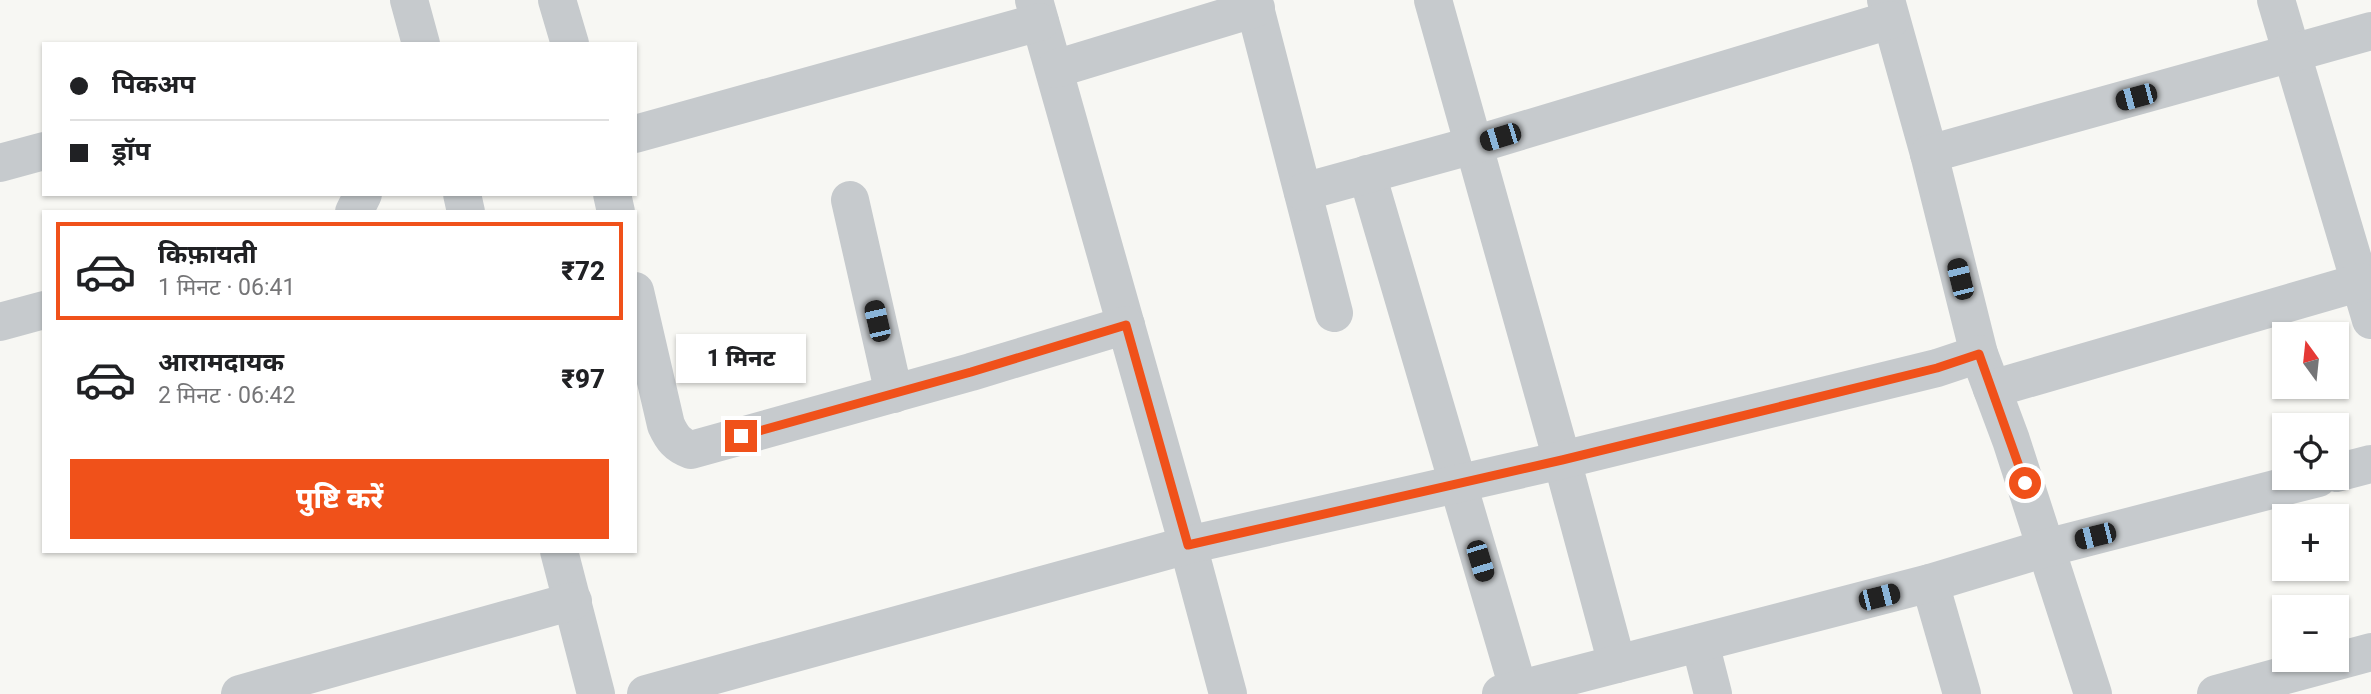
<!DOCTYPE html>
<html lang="hi">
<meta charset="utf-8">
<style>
:root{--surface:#fff;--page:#f6f6f6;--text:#202124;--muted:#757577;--line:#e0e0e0;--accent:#f0511a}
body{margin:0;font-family:Roboto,"Noto Sans Devanagari",sans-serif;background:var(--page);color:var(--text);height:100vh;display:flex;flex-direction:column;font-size:26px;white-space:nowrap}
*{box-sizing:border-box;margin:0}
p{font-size:23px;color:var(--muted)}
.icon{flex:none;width:38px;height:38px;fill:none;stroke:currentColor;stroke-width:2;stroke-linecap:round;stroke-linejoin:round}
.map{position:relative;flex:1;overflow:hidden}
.panel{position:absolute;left:42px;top:210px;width:595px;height:343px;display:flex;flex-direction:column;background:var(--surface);border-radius:0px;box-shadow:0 2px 5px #0004}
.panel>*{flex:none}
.guide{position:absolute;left:42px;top:42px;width:595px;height:154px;border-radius:0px;box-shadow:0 2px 5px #0004;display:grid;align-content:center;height:154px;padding:0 28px;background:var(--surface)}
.needle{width:46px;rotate:345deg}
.tools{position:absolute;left:2272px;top:322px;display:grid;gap:14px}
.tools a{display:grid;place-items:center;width:77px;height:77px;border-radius:0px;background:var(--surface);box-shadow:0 2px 5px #0004;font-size:35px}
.end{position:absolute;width:32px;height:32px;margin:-16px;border:9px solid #f0511a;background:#fff;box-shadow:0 0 0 4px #fff}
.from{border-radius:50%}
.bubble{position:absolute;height:49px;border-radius:0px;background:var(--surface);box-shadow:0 2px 5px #0004;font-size:23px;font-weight:800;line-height:49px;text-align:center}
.car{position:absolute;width:21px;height:42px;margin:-21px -10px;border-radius:9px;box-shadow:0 0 5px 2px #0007;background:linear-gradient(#222 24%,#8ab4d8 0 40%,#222 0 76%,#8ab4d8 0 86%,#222 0)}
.guide b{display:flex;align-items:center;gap:24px;height:66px;font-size:26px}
.guide b+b{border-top:2px solid var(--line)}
.guide i{width:18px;height:18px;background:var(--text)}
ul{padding:12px 0 0;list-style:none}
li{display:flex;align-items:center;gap:21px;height:98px;margin:0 14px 10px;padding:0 14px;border:4px solid transparent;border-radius:0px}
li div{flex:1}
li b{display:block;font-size:26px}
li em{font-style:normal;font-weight:800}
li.current{border-color:var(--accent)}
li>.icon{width:63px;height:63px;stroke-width:1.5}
.primary-button{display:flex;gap:14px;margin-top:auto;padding:14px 28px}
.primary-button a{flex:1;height:80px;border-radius:0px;background:var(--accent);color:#fff;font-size:28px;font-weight:800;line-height:80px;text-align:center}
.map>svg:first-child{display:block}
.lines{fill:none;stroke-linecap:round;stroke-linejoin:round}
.minor{stroke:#c6cacd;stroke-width:38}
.route{stroke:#f0511a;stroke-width:9}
</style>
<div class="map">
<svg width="2371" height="694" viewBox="0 0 2371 694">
<rect width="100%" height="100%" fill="#f7f7f3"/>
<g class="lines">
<g class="minor">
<polyline points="409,0 421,44"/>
<polyline points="557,0 570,44"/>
<polyline points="1034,0 1188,545 1228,694"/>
<polyline points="1253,0 1334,313"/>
<polyline points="1433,0 1562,460 1617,664"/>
<polyline points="1886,0 1929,154 1979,354 2011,440 2093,694"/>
<polyline points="2276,0 2371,320"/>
<polyline points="1055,69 1256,8"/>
<polyline points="635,134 1040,22"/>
<polyline points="1929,154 2371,31"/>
<polyline points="0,163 44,151"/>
<polyline points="1367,174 1518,688"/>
<polyline points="1303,192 1474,145 1890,20"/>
<polyline points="462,194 466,212"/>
<polyline points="612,194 616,212"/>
<polyline points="850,200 894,394"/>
<polyline points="354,212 363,194"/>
<path d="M635,291L666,425C672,438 677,445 691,450L971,372L1126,325"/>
<polyline points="0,322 44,310"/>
<polyline points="1992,389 2361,282"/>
<polyline points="2336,473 2371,464"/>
<polyline points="559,551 596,694"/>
<polyline points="1930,583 1962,694"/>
<polyline points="1700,643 1713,694"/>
<polyline points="240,694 573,601"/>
<polyline points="646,694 1188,545 1562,460 1937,368 1979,354"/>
<polyline points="1501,694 1930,583 2046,548 2318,478"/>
<polyline points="2216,694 2371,652"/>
</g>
</g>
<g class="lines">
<polyline class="route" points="741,436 971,372 1126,325 1188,545 1562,460 1937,368 1979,354 2025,483"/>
</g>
</svg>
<div class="tools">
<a><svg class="needle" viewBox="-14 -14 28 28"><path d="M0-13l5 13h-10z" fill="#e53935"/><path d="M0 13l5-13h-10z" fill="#757577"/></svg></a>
<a><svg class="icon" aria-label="locate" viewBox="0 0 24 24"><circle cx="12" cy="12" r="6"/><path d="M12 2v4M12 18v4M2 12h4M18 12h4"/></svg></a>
<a>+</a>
<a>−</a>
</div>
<i class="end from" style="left:2025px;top:483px"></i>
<i class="end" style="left:741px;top:436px"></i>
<div class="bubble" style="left:676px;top:334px;width:130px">1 मिनट</div>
<i class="car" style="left:2136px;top:97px;rotate:255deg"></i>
<i class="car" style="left:1500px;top:137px;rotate:253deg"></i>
<i class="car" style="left:1960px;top:279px;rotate:346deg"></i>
<i class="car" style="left:877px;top:321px;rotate:347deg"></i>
<i class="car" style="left:2095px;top:536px;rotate:256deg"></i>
<i class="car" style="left:1480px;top:561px;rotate:163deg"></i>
<i class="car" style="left:1879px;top:597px;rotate:76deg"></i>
<div class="guide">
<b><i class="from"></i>पिकअप</b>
<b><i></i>ड्रॉप</b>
</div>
<section class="panel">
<ul>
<li class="current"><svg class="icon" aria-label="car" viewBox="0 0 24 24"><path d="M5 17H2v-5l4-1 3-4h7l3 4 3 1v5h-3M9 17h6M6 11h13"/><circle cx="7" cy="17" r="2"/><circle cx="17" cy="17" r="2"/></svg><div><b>किफ़ायती</b><p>1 मिनट · 06:41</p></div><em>₹72</em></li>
<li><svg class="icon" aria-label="car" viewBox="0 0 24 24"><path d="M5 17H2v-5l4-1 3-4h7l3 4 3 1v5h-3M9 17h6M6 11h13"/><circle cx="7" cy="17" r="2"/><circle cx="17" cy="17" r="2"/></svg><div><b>आरामदायक</b><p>2 मिनट · 06:42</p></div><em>₹97</em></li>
</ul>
<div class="primary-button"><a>पुष्टि करें</a></div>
</section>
</div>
